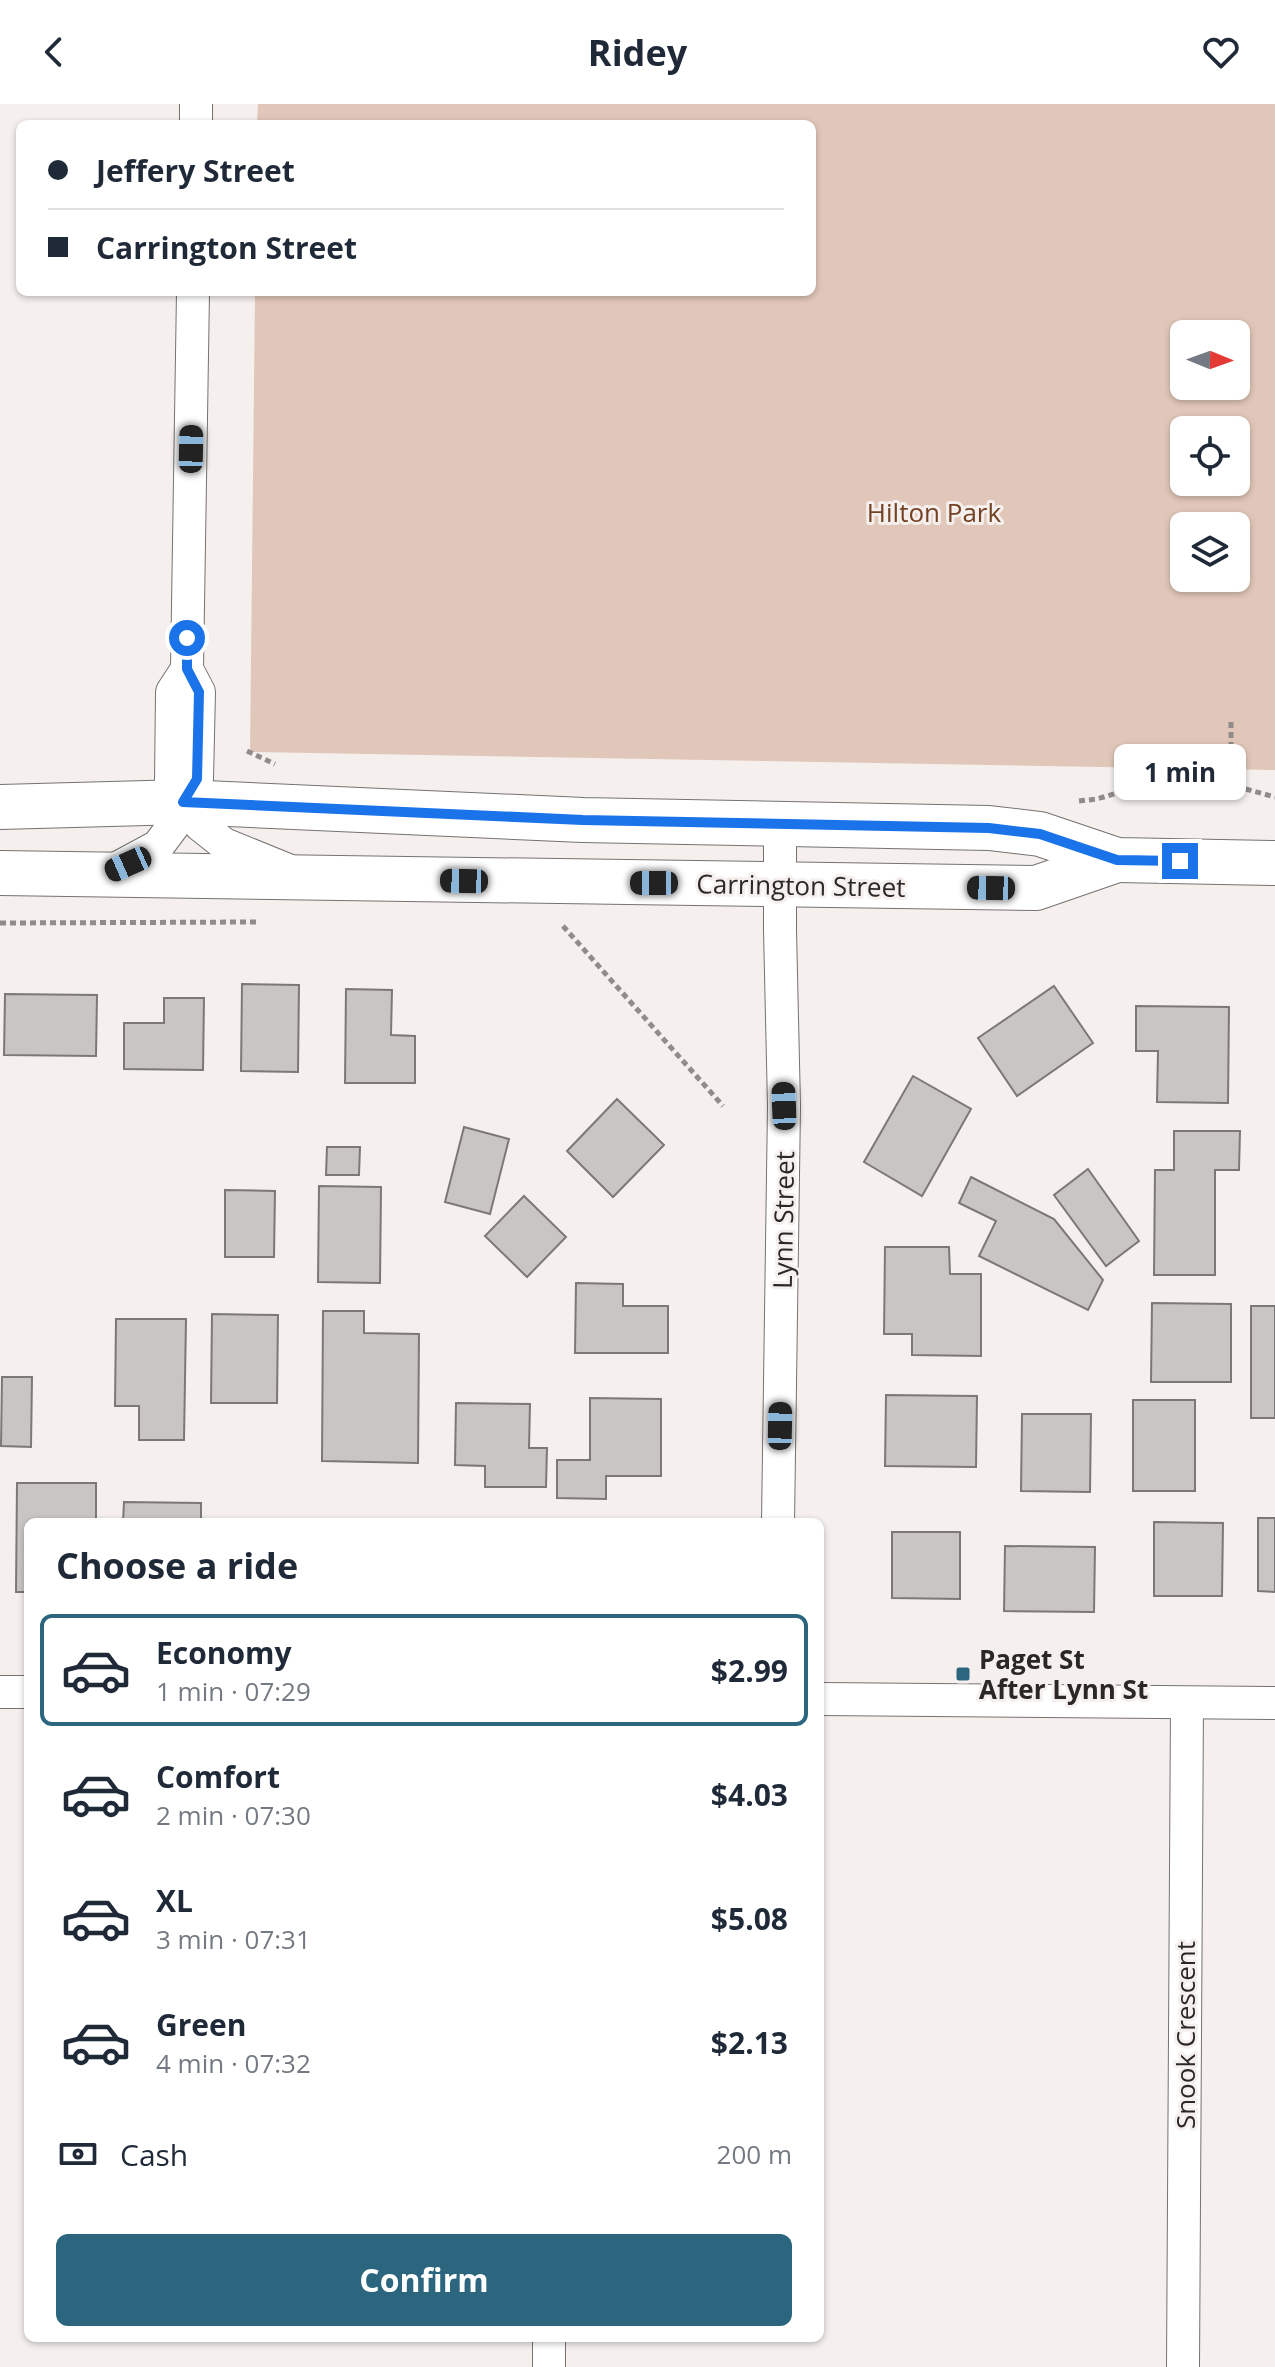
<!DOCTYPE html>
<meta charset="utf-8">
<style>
:root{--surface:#fff;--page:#f2f2f3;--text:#1f2937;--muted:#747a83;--line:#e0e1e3;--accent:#2b657e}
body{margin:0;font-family:"Open Sans",sans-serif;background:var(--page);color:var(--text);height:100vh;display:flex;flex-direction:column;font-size:30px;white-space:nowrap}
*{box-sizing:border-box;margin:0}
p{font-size:26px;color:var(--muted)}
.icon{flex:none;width:44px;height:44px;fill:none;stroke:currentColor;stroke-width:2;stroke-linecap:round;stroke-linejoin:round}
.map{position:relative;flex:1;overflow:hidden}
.side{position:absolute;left:24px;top:1414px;width:800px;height:824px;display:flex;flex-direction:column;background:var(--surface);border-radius:12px;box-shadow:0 2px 6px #0004}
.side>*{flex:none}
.guide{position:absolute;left:16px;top:16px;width:800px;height:176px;border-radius:12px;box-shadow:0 2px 6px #0004;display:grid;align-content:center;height:176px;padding:0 32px;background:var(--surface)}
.needle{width:52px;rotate:91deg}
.fabs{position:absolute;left:1170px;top:216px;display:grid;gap:16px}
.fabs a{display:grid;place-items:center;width:80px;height:80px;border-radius:12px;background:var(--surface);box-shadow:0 2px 6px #0004;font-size:40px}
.end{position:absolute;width:36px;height:36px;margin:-18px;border:10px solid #1a73e8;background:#fff;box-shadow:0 0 0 4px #fff}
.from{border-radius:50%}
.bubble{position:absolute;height:56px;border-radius:12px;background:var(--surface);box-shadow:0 2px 6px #0004;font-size:26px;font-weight:700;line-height:56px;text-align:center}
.car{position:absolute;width:24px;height:48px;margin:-24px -12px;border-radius:10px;box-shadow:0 0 6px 2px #0007;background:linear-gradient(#222 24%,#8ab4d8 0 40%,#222 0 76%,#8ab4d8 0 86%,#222 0)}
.guide b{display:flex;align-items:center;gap:28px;height:76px;font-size:30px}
.guide b+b{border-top:2px solid var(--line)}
.guide i{width:20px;height:20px;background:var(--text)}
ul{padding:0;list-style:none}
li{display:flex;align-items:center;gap:24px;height:112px;margin:0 16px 12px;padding:0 16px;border:4px solid transparent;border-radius:12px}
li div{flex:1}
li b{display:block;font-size:30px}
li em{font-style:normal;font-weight:700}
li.current{border-color:var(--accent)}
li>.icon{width:72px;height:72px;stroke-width:1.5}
h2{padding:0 32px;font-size:36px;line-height:96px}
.pay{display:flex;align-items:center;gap:20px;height:88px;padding:0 32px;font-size:30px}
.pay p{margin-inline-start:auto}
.action{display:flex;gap:16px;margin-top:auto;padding:16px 32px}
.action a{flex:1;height:92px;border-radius:12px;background:var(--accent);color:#fff;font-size:32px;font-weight:700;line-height:92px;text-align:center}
header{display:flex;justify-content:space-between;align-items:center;height:104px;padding:0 32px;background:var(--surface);font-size:36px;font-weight:700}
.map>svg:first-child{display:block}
.green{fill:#e1c7b9;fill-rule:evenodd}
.building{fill:#c9c5c2;stroke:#7c7876;stroke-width:2}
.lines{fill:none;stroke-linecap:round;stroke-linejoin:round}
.street-casing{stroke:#767270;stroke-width:34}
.secondary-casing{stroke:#767270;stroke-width:46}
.path{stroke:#8f8c8a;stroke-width:5;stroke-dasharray:6 4;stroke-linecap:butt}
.street{stroke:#fff;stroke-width:32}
.secondary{stroke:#fff;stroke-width:44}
.route{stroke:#1a73e8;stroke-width:10}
.poi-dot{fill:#2b657e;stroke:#f5f0ee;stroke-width:3}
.labels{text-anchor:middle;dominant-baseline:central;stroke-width:6;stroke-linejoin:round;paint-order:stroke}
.park-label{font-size:26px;fill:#754123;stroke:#f5f0ee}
.street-label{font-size:26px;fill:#2a2827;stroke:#f5f0ee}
.poi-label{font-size:26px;font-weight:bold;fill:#2a2827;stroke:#f5f0ee;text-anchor:start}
</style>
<header><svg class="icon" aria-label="back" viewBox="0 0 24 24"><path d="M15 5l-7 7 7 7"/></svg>Ridey<svg class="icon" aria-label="heart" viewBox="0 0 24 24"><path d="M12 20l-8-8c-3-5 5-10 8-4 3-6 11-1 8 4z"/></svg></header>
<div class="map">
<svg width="1275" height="2263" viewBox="0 0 1275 2263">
<rect width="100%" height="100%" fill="#f5f0ee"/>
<path class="green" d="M258,0H1275V666L250,648L255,188H812V20H257ZM1184,230H1236V282H1184ZM1184,326H1236V378H1184ZM1184,422H1236V474H1184Z"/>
<g class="building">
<polygon points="242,880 299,881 298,968 241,967"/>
<polygon points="1054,882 1093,939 1017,992 978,934"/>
<polygon points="346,885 392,886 391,931 415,932 415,979 345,979"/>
<polygon points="5,890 97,891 96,952 4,951"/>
<polygon points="164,894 204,894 203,966 124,965 124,919 164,919"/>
<polygon points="1136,902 1229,903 1228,999 1157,998 1158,947 1136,947"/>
<polygon points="913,972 971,1005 922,1092 864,1058"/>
<polygon points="617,995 664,1041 613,1093 567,1047"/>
<polygon points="464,1023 509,1035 490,1110 445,1098"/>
<polygon points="1174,1027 1240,1027 1239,1066 1215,1066 1215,1171 1154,1171 1155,1066 1174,1066"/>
<polygon points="327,1043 360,1043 359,1071 326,1071"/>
<polygon points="1088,1065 1139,1137 1106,1162 1054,1091"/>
<polygon points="971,1073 1054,1115 1103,1176 1088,1206 979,1152 996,1117 959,1099"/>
<polygon points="319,1082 381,1083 380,1179 318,1178"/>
<polygon points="225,1086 275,1087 274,1153 225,1153"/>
<polygon points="524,1092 566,1133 527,1173 485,1132"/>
<polygon points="885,1143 949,1143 950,1170 981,1170 981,1252 912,1251 912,1230 884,1230"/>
<polygon points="576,1179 623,1180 623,1202 668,1202 668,1249 575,1249"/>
<polygon points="1152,1199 1231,1200 1231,1278 1151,1278"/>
<rect x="1251" y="1202" width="24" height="112"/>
<polygon points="323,1207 364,1207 364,1229 419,1230 418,1359 322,1357"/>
<polygon points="212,1210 278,1211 277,1299 211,1299"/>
<polygon points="116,1215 186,1215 184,1336 139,1336 139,1302 115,1302"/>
<polygon points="2,1273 32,1273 31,1343 1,1342"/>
<polygon points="886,1291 977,1292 976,1363 885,1362"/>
<polygon points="590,1294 661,1295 661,1372 606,1372 606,1395 557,1394 557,1356 590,1356"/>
<rect x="1133" y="1296" width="62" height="91"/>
<polygon points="456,1299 530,1300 529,1344 547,1344 546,1383 485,1383 485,1362 455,1361"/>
<polygon points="1022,1310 1091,1310 1090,1388 1021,1387"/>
<polygon points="17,1379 96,1379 96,1418 28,1418 28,1488 16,1488"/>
<polygon points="124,1398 201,1399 201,1418 123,1418"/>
<polygon points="1258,1414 1275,1414 1275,1488 1258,1487"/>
<polygon points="214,1415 299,1416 299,1418 214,1418"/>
<polygon points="1154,1418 1223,1419 1222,1492 1154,1492"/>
<polygon points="892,1428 960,1428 960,1495 892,1494"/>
<polygon points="1005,1442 1095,1443 1094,1508 1004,1507"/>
</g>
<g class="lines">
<defs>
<g id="street">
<polyline points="196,20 196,0"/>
<polyline points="187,565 172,588 171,679 200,721 224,740 288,766"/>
<polyline points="108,769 158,742 173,722 197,675 199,588 187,565 193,188"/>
<polyline points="778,1418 784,1002 780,826 780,719"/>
<polyline points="0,1588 28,1588"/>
<polyline points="820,1595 1275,1599"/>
<polyline points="549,2263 549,2234"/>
<polyline points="1183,2263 1187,1599"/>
</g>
<g id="secondary">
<polyline points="0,703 183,698 583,716 989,724 1040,730 1117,756 1275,759"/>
<polyline points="0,769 1036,784 1117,756"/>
</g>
</defs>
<use href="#street" class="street-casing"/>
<use href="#secondary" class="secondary-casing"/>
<g class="path">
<polyline points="1231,618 1231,681"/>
<polyline points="247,647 275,660"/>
<polyline points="1079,697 1097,695 1158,677 1231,681 1275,693"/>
<polyline points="0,819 256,818"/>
<polyline points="563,822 723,1002"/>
</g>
<use href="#street" class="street"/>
<use href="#secondary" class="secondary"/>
</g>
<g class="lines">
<polyline class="route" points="187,534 187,565 199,588 197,675 183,698 583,716 989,724 1040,730 1117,756 1180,757"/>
</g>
<rect class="poi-dot" x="955" y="1562" width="16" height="16" rx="4"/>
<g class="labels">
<g class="park-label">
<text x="934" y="408">Hilton Park</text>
</g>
<g class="street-label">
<text transform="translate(801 781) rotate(1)">Carrington Street</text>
<text transform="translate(783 1116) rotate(-89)">Lynn Street</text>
<text transform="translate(1185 1931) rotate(-90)">Snook Crescent</text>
</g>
<g class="poi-label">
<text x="979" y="1555">Paget St<tspan x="979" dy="30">After Lynn St</tspan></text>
</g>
</g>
</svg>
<div class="fabs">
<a><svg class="needle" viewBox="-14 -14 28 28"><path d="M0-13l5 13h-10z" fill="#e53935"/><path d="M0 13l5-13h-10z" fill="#747a83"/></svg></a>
<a><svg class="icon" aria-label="locate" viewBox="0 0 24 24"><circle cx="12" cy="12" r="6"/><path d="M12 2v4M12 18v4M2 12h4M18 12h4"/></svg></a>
<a><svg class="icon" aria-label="layers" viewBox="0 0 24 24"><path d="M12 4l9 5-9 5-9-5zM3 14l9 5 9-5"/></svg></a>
</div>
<i class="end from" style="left:187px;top:534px"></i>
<i class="end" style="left:1180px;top:757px"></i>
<div class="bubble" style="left:1114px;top:640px;width:132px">1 min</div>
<i class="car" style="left:191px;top:345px;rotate:1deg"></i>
<i class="car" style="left:128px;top:760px;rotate:246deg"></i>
<i class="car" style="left:464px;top:777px;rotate:271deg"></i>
<i class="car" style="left:654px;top:779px;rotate:270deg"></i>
<i class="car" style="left:991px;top:784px;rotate:271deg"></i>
<i class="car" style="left:784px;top:1002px;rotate:358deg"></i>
<i class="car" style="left:780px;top:1322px;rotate:1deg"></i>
<div class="guide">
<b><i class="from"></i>Jeffery Street</b>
<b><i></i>Carrington Street</b>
</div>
<section class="side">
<h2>Choose a ride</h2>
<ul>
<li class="current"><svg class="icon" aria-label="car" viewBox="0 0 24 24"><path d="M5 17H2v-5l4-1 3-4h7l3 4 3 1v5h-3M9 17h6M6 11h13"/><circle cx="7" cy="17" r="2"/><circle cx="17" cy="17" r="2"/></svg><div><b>Economy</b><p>1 min · 07:29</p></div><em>$2.99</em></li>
<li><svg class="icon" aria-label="car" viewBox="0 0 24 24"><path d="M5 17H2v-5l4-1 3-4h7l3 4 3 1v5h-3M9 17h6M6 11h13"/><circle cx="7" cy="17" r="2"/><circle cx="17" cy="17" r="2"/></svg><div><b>Comfort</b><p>2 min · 07:30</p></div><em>$4.03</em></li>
<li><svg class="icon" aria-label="car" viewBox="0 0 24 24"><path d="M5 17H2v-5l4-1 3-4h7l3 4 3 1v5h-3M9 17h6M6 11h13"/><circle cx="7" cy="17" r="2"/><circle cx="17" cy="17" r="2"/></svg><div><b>XL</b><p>3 min · 07:31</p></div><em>$5.08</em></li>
<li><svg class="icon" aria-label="car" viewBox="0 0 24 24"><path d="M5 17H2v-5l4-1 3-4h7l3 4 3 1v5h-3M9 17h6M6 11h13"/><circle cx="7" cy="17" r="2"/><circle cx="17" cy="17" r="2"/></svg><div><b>Green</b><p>4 min · 07:32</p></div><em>$2.13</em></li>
</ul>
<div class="pay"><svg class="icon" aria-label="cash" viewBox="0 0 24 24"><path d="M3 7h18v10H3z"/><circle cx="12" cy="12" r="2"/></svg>Cash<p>200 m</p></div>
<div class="action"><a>Confirm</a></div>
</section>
</div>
